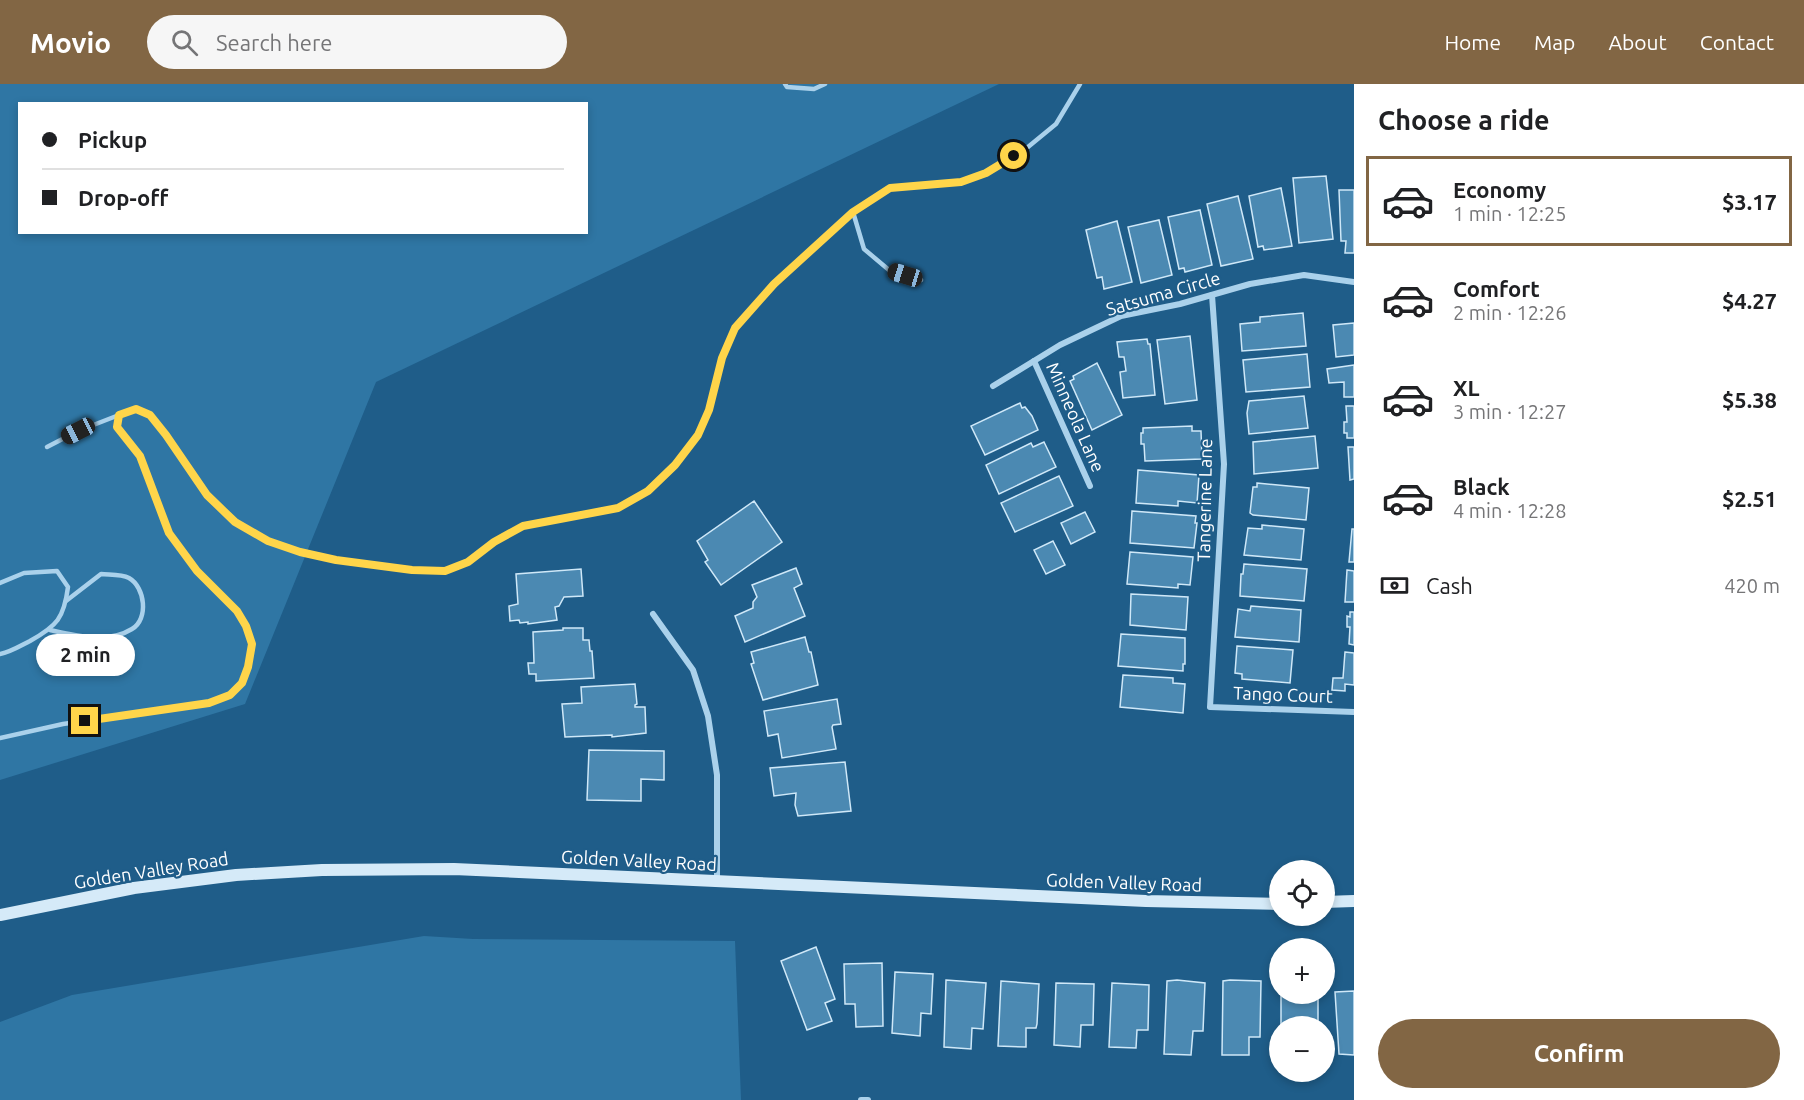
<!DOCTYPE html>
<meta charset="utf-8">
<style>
:root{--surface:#fff;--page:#f6f6f6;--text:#202124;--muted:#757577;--line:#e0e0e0;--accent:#826644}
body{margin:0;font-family:Ubuntu,sans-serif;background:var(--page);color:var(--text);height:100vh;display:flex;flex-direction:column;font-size:22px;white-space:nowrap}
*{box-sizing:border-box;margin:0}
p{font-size:20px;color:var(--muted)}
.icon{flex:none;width:33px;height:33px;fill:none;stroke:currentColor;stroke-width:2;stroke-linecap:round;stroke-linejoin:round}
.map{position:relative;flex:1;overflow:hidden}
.sheet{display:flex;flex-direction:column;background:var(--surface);width:450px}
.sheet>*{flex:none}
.hud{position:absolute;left:18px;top:18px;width:570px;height:132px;border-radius:0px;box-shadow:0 3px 9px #0003;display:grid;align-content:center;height:132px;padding:0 24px;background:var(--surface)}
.controls{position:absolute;left:1269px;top:776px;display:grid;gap:12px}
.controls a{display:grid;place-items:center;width:66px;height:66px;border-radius:50%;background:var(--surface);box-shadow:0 3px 9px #0003;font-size:30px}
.end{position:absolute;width:27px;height:27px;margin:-14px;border:8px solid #ffd54a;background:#111;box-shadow:0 0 0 3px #111}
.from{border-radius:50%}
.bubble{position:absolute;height:42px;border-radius:21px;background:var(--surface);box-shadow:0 3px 9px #0003;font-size:20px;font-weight:700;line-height:42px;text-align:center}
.car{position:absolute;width:18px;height:36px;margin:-18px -9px;border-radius:8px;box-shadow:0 0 4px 2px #0007;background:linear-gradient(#222 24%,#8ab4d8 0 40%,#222 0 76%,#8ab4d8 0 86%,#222 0)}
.hud b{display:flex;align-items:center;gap:21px;height:57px;font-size:22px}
.hud b+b{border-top:2px solid var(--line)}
.hud i{width:15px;height:15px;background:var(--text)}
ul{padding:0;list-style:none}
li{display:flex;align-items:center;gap:18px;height:90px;margin:0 12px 9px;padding:0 12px;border:3px solid transparent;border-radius:0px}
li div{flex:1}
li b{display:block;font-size:22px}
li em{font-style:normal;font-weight:700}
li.on{border-color:var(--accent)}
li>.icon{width:54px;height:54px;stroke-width:1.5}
h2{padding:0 24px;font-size:27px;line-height:72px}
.pay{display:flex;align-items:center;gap:15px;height:66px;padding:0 24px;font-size:22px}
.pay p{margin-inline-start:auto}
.primary-button{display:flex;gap:12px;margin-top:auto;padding:12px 24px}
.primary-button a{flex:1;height:69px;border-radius:36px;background:var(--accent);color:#fff;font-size:24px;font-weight:700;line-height:69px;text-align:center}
header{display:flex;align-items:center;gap:36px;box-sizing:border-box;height:84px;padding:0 30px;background:var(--accent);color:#fff}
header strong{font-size:28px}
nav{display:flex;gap:33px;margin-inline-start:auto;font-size:21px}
.search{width:420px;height:54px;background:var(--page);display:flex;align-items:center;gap:15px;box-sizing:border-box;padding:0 21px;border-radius:33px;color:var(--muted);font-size:22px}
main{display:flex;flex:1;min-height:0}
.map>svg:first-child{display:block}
.green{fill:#2f76a4;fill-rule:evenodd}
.building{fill:#4b89b2;stroke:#cfe8f8;stroke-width:1.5}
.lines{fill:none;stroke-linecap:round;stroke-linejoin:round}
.service{stroke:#aad1eb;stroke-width:4.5}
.minor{stroke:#aad1eb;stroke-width:6}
.secondary{stroke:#d5eaf8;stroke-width:12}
.route{stroke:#ffd54a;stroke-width:8}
.labels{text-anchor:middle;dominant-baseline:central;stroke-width:4.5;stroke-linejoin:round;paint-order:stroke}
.street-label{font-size:18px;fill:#fff;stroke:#1f5d89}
</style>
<header>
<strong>Movio</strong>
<div class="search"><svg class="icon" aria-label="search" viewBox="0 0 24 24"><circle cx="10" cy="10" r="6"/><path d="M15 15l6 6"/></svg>Search here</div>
<nav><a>Home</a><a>Map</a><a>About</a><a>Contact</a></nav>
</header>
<main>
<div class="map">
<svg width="1354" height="1016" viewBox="0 0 1354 1016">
<rect width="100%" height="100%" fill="#1f5d89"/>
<g class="green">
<path d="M0,0H999L376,298L245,620L0,696ZM20,20H586V148H20Z"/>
<polygon points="424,852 473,855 735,857 741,1016 0,1016 0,938 72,911"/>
</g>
<g class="building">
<polygon points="1326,92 1333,155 1299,159 1293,94"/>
<polygon points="1281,104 1292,162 1264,166 1263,162 1258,163 1249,112"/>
<polygon points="1339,106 1354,106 1354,169 1345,169 1346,157 1341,157"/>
<polygon points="1238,112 1253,175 1221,182 1207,120"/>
<polygon points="1200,126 1212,181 1185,188 1184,184 1179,185 1168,133"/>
<polygon points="1159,136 1172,191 1141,199 1128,143"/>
<polygon points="1117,137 1132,198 1104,205 1102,193 1097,194 1086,146"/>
<polygon points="1303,229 1306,262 1242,267 1240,240 1260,238 1260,233"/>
<polygon points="1354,239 1354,271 1336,273 1333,241"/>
<polygon points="1190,252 1197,316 1165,320 1157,256"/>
<polygon points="1147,255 1148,260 1150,260 1155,311 1123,314 1120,288 1126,287 1124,273 1119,273 1117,258"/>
<polygon points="1307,270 1310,303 1246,308 1243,276"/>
<polygon points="1097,279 1122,331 1092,346 1070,297 1074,295 1073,292"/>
<polygon points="1354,281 1354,313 1344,313 1344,298 1329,299 1327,285"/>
<polygon points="1304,312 1308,344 1249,350 1247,329 1249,317"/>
<polygon points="1020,319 1022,324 1025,323 1032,332 1038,346 985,371 971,342"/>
<polygon points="1346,322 1354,322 1354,354 1347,354 1347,349 1344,349 1344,338 1347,338"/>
<polygon points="1192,342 1192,347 1201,347 1202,375 1145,377 1144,360 1141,360 1141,349 1143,349 1143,344"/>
<polygon points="1315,352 1318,384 1254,390 1253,358"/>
<polygon points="1044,358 1056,383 999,410 986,381 1031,359 1033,363"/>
<polygon points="1348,363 1354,363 1354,395 1350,396"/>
<polygon points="1138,386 1199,391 1197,419 1178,417 1178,422 1136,419"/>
<polygon points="1059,392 1073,422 1015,448 1001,419"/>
<polygon points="1257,399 1309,404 1306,436 1253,431 1250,429 1253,403 1257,403"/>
<polygon points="754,417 782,458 721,501 705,478 708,476 697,457"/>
<polygon points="1132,427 1196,432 1195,439 1197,439 1194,464 1130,459"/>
<polygon points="1085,428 1095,448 1071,460 1061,439"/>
<polygon points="1262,441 1304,445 1301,476 1244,471 1248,444 1262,445"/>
<polygon points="1352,445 1354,445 1354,478 1349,478"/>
<polygon points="1053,457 1065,481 1046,490 1034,466"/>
<polygon points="1130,468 1193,473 1190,501 1178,500 1178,504 1127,500"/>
<polygon points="1244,480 1307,485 1304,517 1240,512 1241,490 1243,490"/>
<polygon points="796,484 802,500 794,504 805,532 745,558 735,532 753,524 753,518 757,513 752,501"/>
<polygon points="581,485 583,512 564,513 559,522 555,523 557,536 528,540 528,538 520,539 519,536 510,537 509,522 518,520 516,490"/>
<polygon points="1347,486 1354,487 1354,518 1345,518"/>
<polygon points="1131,510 1188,513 1186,546 1130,541"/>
<polygon points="1251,522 1301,526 1299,558 1235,553 1238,525 1250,527"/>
<polygon points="1350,528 1354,528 1354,561 1349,560 1350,543 1347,543 1347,532 1350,533"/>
<polygon points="563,544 583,544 583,556 589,556 590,567 592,567 594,594 536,597 536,590 529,590 528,579 534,579 533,548 563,546"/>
<polygon points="1121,550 1185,554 1185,580 1183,580 1183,587 1118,582"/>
<polygon points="805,553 809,568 811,568 818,601 763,616 751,580 754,579 751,568"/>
<polygon points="1237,562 1293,566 1290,599 1242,595 1242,590 1235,589"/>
<polygon points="1345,568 1354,569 1354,601 1345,600 1345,607 1332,606 1333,594 1343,594"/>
<polygon points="1123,591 1173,594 1173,599 1185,600 1183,629 1120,623"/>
<polygon points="635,600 637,620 635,621 635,623 645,623 646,649 612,653 612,651 565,653 562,620 582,619 581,603"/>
<polygon points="837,615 841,640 833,641 832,643 836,665 782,674 778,650 768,652 764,627"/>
<polygon points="589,666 664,667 664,696 641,695 641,717 587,716"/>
<polygon points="845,678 851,727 798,732 795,721 796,709 774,712 770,684"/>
<polygon points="816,863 835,915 825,919 832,937 807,946 781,877"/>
<polygon points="882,879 883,942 856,943 855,920 845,920 844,880"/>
<polygon points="895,888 933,890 931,930 921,929 920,952 892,949"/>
<polygon points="946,896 986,899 983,945 972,944 971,965 944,963"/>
<polygon points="1177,896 1205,899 1203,947 1193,947 1191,971 1164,970 1167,897"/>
<polygon points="1230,896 1261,897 1260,953 1249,953 1249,971 1222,971 1223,897"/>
<polygon points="1001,897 1039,900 1037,940 1036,944 1026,944 1026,963 998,962"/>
<polygon points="1056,899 1094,900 1093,941 1081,941 1080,963 1054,961"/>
<polygon points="1112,899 1149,901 1148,946 1137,946 1136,964 1109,963"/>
<polygon points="1354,907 1354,971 1339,970 1335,908"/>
<rect x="1281" y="909" width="37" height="33"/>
</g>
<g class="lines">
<g class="service">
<polyline points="785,0 787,3 814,5 825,0"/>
<polyline points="853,128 864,165 889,186 921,196"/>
<polyline points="47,363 78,347 119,331"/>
<path d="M0,499L24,489L57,487L68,503C64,534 57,542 30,557C20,562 11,568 0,570"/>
<path d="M50,546C76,552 108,560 132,545C149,535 145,503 129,494C121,490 109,491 101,490L66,517"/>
<polyline points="0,654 63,640 209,619 230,611 242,599 248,583 252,560 246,541 229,518 197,487 169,449 140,372 117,343 119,331 136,325 150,331 166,351 207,411 235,438 268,457 300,468 336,476 412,486 445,487 468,478 493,458 523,442 618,424 648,407 675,381 698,351 709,326 722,274 735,244 774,200 853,128 890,104 961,98 986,89 1028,63 1056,40 1080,0"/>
</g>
<g class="minor">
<polyline points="1212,211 1224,380 1210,623 1354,628"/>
<polyline points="1034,277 1090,402"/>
<polyline points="993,302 1060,261 1121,232 1180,220 1250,200 1304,191 1354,198"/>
<polyline points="653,530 693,586 708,632 717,691 717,798"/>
<polyline points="861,1016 868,1016"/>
</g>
<g class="secondary">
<polyline points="1324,818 1354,817"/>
<polyline points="0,831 134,804 236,791 322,786 454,785 1146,817 1280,820"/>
</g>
</g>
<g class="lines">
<polyline class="route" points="85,637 209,619 230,611 242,599 248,583 252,560 246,542 237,527 197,487 169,449 140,372 117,343 119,331 136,325 150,331 166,351 207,411 235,438 268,457 300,468 336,476 412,486 445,487 468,478 494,458 523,442 618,424 648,407 675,381 698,351 709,326 722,274 735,244 774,200 853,128 890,104 961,98 986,89 1014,72"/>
</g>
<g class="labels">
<g class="street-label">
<text transform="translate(1163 209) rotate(-16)">Satsuma Circle</text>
<text transform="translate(1076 333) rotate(66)">Minneola Lane</text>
<text transform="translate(1204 416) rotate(-89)">Tangerine Lane</text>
<text transform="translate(1283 610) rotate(2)">Tango Court</text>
<text transform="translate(639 776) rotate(3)">Golden Valley Road</text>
<text transform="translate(151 786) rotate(-9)">Golden Valley Road</text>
<text transform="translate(1124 798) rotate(2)">Golden Valley Road</text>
</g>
</g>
</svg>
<div class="controls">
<a><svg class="icon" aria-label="locate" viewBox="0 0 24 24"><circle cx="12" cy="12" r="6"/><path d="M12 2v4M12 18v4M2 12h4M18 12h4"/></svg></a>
<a>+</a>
<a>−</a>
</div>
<i class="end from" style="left:1014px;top:72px"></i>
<i class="end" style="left:85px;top:637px"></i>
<div class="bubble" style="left:36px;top:550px;width:99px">2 min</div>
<i class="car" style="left:905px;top:191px;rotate:287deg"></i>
<i class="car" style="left:78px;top:347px;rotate:243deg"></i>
<div class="hud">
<b><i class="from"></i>Pickup</b>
<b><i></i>Drop-off</b>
</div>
</div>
<section class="sheet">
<h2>Choose a ride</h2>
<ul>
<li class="on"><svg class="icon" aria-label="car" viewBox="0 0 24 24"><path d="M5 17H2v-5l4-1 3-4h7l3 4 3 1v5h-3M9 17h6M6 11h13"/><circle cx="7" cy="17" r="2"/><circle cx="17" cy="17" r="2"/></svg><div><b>Economy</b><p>1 min · 12:25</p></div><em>$3.17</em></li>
<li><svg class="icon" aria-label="car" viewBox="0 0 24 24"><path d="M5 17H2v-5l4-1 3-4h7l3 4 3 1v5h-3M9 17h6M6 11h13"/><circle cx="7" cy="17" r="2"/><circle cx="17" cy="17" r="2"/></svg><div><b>Comfort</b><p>2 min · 12:26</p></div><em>$4.27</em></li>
<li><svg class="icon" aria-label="car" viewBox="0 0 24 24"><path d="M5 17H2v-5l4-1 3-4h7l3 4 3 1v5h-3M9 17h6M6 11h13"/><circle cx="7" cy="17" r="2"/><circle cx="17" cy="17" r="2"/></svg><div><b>XL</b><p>3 min · 12:27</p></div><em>$5.38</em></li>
<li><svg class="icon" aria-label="car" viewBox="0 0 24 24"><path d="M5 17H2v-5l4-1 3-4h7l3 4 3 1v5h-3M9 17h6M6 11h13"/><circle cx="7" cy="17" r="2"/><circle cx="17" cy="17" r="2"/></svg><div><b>Black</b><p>4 min · 12:28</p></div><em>$2.51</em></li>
</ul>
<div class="pay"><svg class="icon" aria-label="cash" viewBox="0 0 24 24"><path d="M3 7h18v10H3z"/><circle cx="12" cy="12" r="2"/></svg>Cash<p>420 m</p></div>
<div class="primary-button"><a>Confirm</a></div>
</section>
</main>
